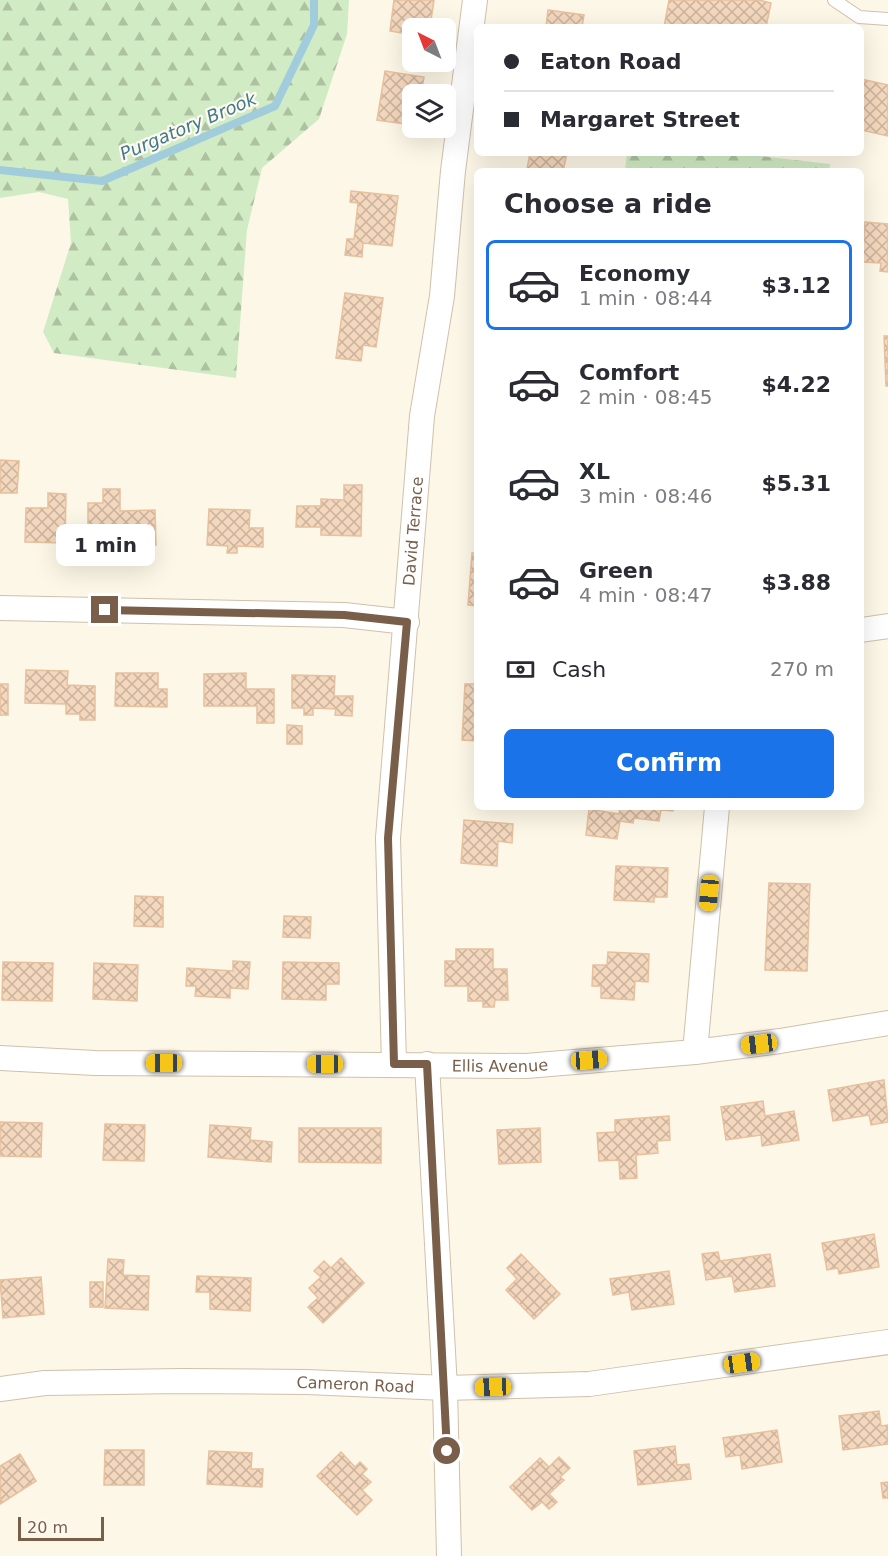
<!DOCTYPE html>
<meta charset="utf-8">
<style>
:root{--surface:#fff;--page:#f2f2f3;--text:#2b2b33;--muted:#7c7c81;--line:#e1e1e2;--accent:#1a73e8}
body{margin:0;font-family:"DejaVu Sans",sans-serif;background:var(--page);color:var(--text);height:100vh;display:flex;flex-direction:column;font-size:22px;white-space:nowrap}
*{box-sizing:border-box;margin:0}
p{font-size:20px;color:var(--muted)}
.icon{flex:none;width:33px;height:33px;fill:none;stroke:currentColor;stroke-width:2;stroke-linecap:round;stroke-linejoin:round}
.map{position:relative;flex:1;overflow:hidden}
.details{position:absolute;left:474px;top:168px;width:390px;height:642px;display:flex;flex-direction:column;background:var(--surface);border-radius:9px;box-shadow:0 6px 24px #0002}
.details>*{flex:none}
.top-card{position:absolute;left:474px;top:24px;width:390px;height:132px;border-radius:9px;box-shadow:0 6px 24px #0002;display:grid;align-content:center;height:132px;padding:0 30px;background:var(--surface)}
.needle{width:39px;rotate:318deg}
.controls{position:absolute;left:402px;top:18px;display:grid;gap:12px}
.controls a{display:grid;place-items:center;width:54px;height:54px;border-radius:9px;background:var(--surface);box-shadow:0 6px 24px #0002;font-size:30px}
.scale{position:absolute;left:18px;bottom:15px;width:86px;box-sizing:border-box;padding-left:6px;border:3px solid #795f4a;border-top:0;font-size:16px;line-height:21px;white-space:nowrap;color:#795f4a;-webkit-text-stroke:4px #fffaef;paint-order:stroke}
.end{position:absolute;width:27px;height:27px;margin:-14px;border:8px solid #795f4a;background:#fff;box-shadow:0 0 0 3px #fff}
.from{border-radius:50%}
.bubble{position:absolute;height:42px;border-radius:9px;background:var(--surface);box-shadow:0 6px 24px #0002;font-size:20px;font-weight:700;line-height:42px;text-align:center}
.car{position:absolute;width:18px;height:36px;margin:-18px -9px;border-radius:8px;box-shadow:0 0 4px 2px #0007;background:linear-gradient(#f5c518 24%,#345 0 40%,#f5c518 0 76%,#345 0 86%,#f5c518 0)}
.top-card b{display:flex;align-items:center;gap:21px;height:57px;font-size:22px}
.top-card b+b{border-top:2px solid var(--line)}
.top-card i{width:15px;height:15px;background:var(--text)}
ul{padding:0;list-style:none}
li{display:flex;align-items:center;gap:18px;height:90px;margin:0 12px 9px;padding:0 18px;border:3px solid transparent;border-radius:9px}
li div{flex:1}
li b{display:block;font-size:22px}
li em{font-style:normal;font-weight:700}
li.current{border-color:var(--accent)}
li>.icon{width:54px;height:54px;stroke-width:1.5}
h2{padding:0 30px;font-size:27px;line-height:72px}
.pay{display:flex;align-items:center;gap:15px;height:66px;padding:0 30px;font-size:22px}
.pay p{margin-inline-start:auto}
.action{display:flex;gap:12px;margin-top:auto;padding:12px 30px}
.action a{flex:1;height:69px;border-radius:9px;background:var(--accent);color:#fff;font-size:24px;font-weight:700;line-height:69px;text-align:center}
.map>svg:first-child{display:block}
.forest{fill:url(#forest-firs)}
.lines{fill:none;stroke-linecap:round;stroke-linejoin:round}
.stream{stroke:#a0ccdb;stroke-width:8}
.building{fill:url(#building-cross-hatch);stroke:#e8c09d;stroke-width:1.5}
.service-casing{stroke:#d0c0ac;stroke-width:14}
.minor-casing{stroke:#d0c0ac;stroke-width:26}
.service{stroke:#fff;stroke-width:12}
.minor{stroke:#fff;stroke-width:24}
.route{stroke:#795f4a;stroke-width:8}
.labels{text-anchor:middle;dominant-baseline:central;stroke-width:4.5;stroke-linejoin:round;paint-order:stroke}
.street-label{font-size:16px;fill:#795f4a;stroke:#fffaef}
.water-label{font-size:18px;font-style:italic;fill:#417a8e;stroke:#fffaef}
</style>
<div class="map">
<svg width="888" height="1556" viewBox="0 0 888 1556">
<defs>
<pattern id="forest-firs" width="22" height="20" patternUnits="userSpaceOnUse" patternTransform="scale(1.5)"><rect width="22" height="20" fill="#d1ecc4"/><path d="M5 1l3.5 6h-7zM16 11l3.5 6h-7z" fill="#aec2a1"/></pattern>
<pattern id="building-cross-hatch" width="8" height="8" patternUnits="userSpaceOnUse" patternTransform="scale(1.5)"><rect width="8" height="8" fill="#f4d8bd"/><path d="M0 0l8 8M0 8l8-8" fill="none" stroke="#cab29c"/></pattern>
</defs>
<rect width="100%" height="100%" fill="#fdf7e7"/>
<g class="forest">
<polygon points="0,0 349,0 347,34 319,119 262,168 247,230 236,378 54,353 43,332 71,243 68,199 39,192 0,198"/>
<polygon points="627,153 732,153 830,164 829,171 625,171"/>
</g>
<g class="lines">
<polyline class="stream" points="0,170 102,181 275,106 314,25 314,0"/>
</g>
<g class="building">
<polygon points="394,0 434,0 431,20 417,18 412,35 390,31"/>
<polygon points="669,0 759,0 771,3 766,27 664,27"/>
<polygon points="548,10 584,15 582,27 546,27"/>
<polygon points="385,71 424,77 421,94 412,94 412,125 377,120"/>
<polygon points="861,79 888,85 888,136 861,130"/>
<polygon points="530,153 567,153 563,171 527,169"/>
<polygon points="351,191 398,196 392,246 363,243 362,257 345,255 347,239 354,239 358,203 350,202"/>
<polygon points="865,222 888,224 888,272 880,271 881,263 862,262"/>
<polygon points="345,293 383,298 376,347 363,345 361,361 336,358"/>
<polygon points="884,336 888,336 888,386 886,386"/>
<polygon points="0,460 19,461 17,493 0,493"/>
<polygon points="344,485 362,485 361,536 321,535 321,527 296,527 297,506 321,506 321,499 344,500"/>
<polygon points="103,489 120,489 120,511 155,510 156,545 119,545 119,530 88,530 88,503 103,503"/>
<polygon points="48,493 66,494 65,543 25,542 26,508 48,508"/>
<polygon points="209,509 250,510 249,528 263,528 263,547 237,546 237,553 227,553 228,546 207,545"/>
<polygon points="472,553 477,553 477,606 468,605"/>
<polygon points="26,670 68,671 67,685 95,686 95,720 80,720 80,714 66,714 66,704 25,703"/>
<polygon points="116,673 158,673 158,689 167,689 167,707 115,706"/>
<polygon points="246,673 246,689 274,689 274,723 257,723 257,706 204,706 204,674"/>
<polygon points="292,675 335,676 334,696 353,696 352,716 335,715 336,709 313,708 313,715 304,715 304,708 292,708"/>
<rect x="0" y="684" width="8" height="31"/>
<polygon points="465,684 477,684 477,741 462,740"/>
<polygon points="287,725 302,726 302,744 287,744"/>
<polygon points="620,807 674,807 673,811 661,810 659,821 634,818 633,823 620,821 617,839 586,835 589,809 619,814"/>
<polygon points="464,820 513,824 512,843 498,841 497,866 461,863"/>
<polygon points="616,866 668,868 667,897 654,897 654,902 614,900"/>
<polygon points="769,883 810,884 807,971 765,970"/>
<polygon points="135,896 163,897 163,927 134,926"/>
<polygon points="284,916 311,917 310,938 283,937"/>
<polygon points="456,949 493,949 493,969 507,969 508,1000 495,1000 494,1007 483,1007 483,1001 468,1001 468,986 445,986 445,961 456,961"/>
<polygon points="608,952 649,954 648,982 635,981 634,1000 601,998 601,986 592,986 593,965 607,965"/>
<polygon points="233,961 250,962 248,989 230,988 230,998 195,996 196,986 186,986 187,968 233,971"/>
<polygon points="3,962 53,963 52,1001 2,1000"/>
<polygon points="283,962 339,963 339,984 326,984 326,1000 282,999"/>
<polygon points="94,963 138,965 137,1001 93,999"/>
<polygon points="884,1080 888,1122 871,1125 869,1115 833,1121 828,1090"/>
<polygon points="763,1101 765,1116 794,1111 799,1140 762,1146 761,1135 726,1140 721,1107"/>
<polygon points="669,1116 670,1140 657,1141 658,1153 636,1155 637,1178 620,1179 619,1160 599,1161 597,1133 615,1132 615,1120"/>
<polygon points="0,1122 42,1123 41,1157 0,1156"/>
<polygon points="105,1124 145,1125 144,1161 103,1160"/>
<polygon points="210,1125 251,1128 250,1140 272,1142 271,1162 208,1157"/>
<polygon points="299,1128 381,1128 381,1163 299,1162"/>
<polygon points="540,1128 541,1162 499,1164 497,1130"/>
<polygon points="874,1234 879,1267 839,1274 838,1268 827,1270 822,1243"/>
<polygon points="718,1252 720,1261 770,1254 775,1286 735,1292 732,1276 706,1280 702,1254"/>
<polygon points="521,1254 560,1294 534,1319 506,1290 517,1279 507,1268"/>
<polygon points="341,1258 364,1283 323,1323 308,1307 318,1298 309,1288 321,1277 314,1271 324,1261 331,1268"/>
<polygon points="108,1259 124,1260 123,1275 149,1276 148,1310 105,1308"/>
<polygon points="669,1271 674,1304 632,1310 629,1292 613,1295 610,1279"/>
<polygon points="197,1276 251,1278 250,1311 210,1309 210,1292 196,1292"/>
<polygon points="41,1277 44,1314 3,1318 0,1280"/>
<rect x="90" y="1282" width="13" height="25"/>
<polygon points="879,1411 881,1426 888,1425 888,1444 843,1450 839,1416"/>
<polygon points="777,1430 782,1462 742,1469 740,1455 726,1457 723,1438"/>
<polygon points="675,1446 677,1465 689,1464 691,1479 638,1485 634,1451"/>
<polygon points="105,1450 144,1450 144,1485 104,1485"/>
<polygon points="209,1451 252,1453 251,1469 263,1469 262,1487 207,1484"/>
<polygon points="341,1452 355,1467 360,1462 367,1469 362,1474 371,1482 362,1490 372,1500 357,1515 317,1476"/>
<polygon points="20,1454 36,1481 0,1504 0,1466"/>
<polygon points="559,1457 570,1468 560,1477 564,1480 549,1494 557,1502 549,1509 542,1502 532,1510 510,1487 540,1458 549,1467"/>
<polygon points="888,1482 888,1498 883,1498 881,1483"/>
</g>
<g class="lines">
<defs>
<polyline id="service" points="834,0 859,17 888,19"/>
<g id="minor">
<polyline points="0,608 344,615 407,622"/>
<polyline points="861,630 888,626"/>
<polyline points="695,1052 717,807"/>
<path id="s1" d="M0,1058L95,1063L526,1066L695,1052L780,1041L888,1023"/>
<path id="s2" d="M394,1064L388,838L422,416L442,296L453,171L475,0"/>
<polyline points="427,1064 445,1388 449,1556"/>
<path id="s3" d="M0,1389L45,1383L182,1381L307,1382L445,1388L589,1384L888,1342"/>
</g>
</defs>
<use href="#service" class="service-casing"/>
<use href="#minor" class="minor-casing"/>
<use href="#service" class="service"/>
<use href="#minor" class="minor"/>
</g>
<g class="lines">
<polyline class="route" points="105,610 344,615 407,622 388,838 394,1064 427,1064 447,1451"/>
</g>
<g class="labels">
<g class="street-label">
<text stroke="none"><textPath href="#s2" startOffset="534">David Terrace</textPath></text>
<text stroke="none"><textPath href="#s1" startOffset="500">Ellis Avenue</textPath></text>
<text stroke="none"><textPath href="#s3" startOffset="356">Cameron Road</textPath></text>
</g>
<g class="water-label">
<text transform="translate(188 126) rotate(-23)">Purgatory Brook</text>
</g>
</g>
</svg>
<div class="controls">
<a><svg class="needle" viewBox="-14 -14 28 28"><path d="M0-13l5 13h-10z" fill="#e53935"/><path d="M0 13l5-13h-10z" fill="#7c7c81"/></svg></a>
<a><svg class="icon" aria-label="layers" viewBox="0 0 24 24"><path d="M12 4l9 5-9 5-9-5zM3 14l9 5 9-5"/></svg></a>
</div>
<div class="scale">20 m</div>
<i class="end from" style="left:447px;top:1451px"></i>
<i class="end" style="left:105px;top:610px"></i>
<div class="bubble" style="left:56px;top:524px;width:99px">1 min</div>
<i class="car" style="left:709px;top:893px;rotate:185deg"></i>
<i class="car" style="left:759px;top:1044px;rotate:263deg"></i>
<i class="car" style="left:589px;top:1060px;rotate:86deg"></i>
<i class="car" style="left:164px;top:1063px;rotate:270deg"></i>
<i class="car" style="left:325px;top:1064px;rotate:270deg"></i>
<i class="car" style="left:742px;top:1363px;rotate:82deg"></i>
<i class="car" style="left:493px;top:1387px;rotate:268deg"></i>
<div class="top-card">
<b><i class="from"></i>Eaton Road</b>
<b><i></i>Margaret Street</b>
</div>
<section class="details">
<h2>Choose a ride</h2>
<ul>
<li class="current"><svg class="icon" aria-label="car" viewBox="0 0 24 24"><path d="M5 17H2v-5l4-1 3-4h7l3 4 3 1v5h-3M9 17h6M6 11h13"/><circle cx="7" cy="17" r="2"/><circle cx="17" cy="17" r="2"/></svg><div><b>Economy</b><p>1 min · 08:44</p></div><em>$3.12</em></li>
<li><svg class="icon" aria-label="car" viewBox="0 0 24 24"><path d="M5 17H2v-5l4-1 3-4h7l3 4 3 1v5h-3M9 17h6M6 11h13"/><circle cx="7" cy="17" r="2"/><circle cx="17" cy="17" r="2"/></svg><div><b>Comfort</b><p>2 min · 08:45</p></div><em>$4.22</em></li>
<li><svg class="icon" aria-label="car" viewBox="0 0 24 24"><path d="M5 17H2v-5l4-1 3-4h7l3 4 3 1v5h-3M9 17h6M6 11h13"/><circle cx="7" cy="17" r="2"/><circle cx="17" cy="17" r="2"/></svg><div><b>XL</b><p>3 min · 08:46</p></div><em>$5.31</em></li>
<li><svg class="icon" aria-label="car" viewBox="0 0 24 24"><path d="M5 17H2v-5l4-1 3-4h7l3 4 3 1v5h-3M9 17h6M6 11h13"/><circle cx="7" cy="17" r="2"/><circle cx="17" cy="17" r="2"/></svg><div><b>Green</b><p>4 min · 08:47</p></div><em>$3.88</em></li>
</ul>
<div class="pay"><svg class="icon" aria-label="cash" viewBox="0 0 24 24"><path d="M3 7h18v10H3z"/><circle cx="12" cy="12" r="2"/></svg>Cash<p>270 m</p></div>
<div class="action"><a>Confirm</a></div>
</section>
</div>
